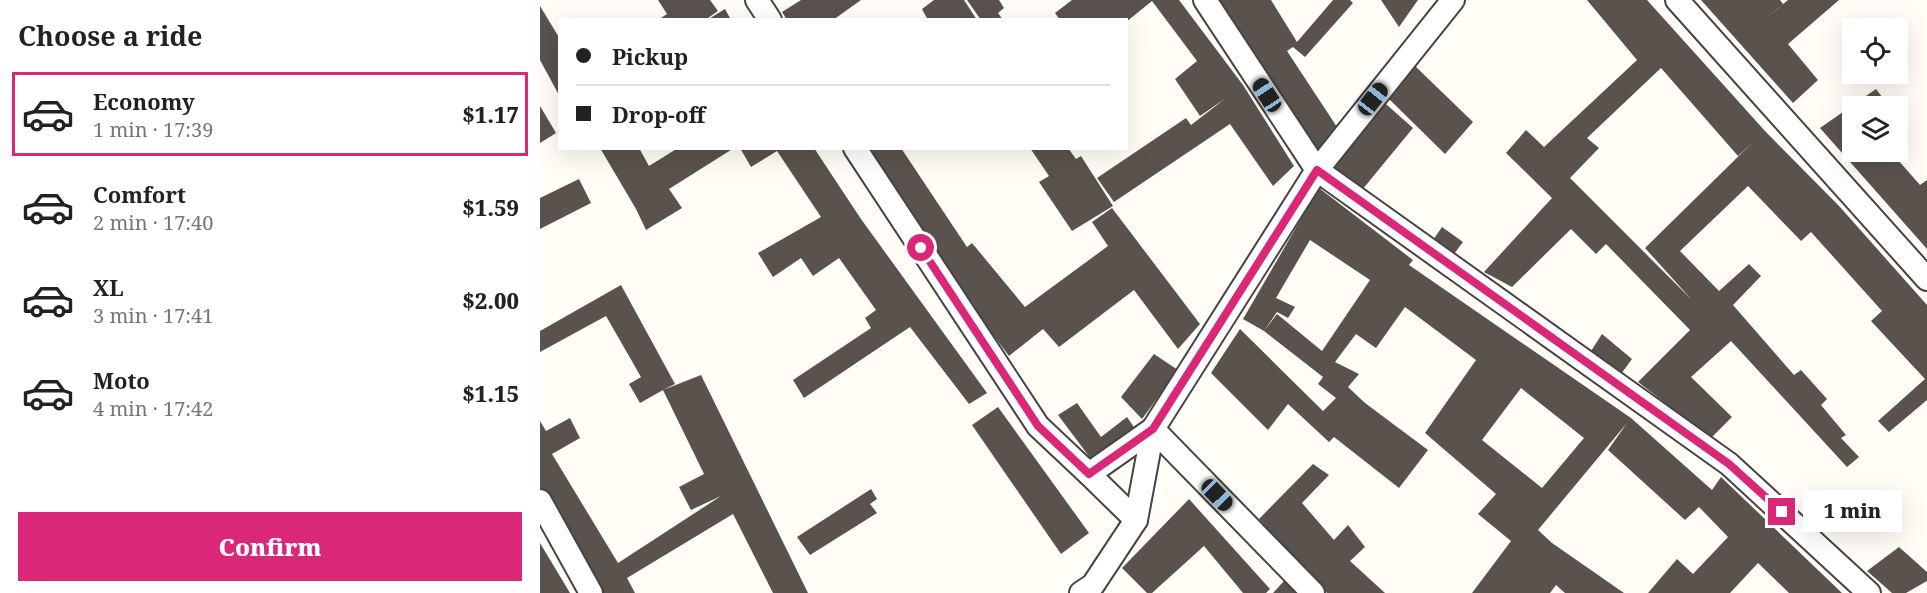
<!DOCTYPE html>
<meta charset="utf-8">
<style>
:root{--surface:#fff;--page:#f6f6f6;--text:#222;--muted:#767676;--line:#e0e0e0;--accent:#db2777}
body{margin:0;font-family:"Noto Serif",serif;background:var(--page);color:var(--text);height:100vh;display:flex;flex-direction:column;font-size:22px;white-space:nowrap}
*{box-sizing:border-box;margin:0}
p{font-size:20px;color:var(--muted)}
.icon{flex:none;width:33px;height:33px;fill:none;stroke:currentColor;stroke-width:2;stroke-linecap:round;stroke-linejoin:round}
.map{position:relative;flex:1;overflow:hidden}
.sheet{display:flex;flex-direction:column;background:var(--surface);width:540px}
.sheet>*{flex:none}
.guide{position:absolute;left:18px;top:18px;width:570px;height:132px;border-radius:0px;box-shadow:0 6px 24px #0002;display:grid;align-content:center;height:132px;padding:0 18px;background:var(--surface)}
.fabs{position:absolute;left:1302px;top:18px;display:grid;gap:12px}
.fabs a{display:grid;place-items:center;width:66px;height:66px;border-radius:0px;background:var(--surface);box-shadow:0 6px 24px #0002;font-size:30px}
.end{position:absolute;width:27px;height:27px;margin:-14px;border:8px solid #db2777;background:#fff;box-shadow:0 0 0 3px #fff}
.from{border-radius:50%}
.bubble{position:absolute;height:42px;border-radius:0px;background:var(--surface);box-shadow:0 6px 24px #0002;font-size:20px;font-weight:800;line-height:42px;text-align:center}
.car{position:absolute;width:18px;height:36px;margin:-18px -9px;border-radius:8px;box-shadow:0 0 4px 2px #0007;background:linear-gradient(#222 24%,#8ab4d8 0 40%,#222 0 76%,#8ab4d8 0 86%,#222 0)}
.guide b{display:flex;align-items:center;gap:21px;height:57px;font-size:22px}
.guide b+b{border-top:2px solid var(--line)}
.guide i{width:15px;height:15px;background:var(--text)}
ul{padding:0;list-style:none}
li{display:flex;align-items:center;gap:18px;height:84px;margin:0 12px 9px;padding:0 6px;border:3px solid transparent;border-radius:0px}
li div{flex:1}
li b{display:block;font-size:22px}
li em{font-style:normal;font-weight:800}
li.selected{border-color:var(--accent)}
li>.icon{width:54px;height:54px;stroke-width:1.5}
h2{padding:0 18px;font-size:27px;line-height:72px}
.cta{display:flex;gap:12px;margin-top:auto;padding:12px 18px}
.cta a{flex:1;height:69px;border-radius:0px;background:var(--accent);color:#fff;font-size:24px;font-weight:800;line-height:69px;text-align:center}
main{display:flex;flex:1;min-height:0}
.map>svg:first-child{display:block}
.building{fill:#5a524d;fill-rule:evenodd}
.lines{fill:none;stroke-linecap:round;stroke-linejoin:round}
.minor-casing{stroke:#444;stroke-width:26}
.minor{stroke:#fff;stroke-width:22}
.route{stroke:#db2777;stroke-width:8}
</style>
<main>
<section class="sheet">
<h2>Choose a ride</h2>
<ul>
<li class="selected"><svg class="icon" aria-label="car" viewBox="0 0 24 24"><path d="M5 17H2v-5l4-1 3-4h7l3 4 3 1v5h-3M9 17h6M6 11h13"/><circle cx="7" cy="17" r="2"/><circle cx="17" cy="17" r="2"/></svg><div><b>Economy</b><p>1 min · 17:39</p></div><em>$1.17</em></li>
<li><svg class="icon" aria-label="car" viewBox="0 0 24 24"><path d="M5 17H2v-5l4-1 3-4h7l3 4 3 1v5h-3M9 17h6M6 11h13"/><circle cx="7" cy="17" r="2"/><circle cx="17" cy="17" r="2"/></svg><div><b>Comfort</b><p>2 min · 17:40</p></div><em>$1.59</em></li>
<li><svg class="icon" aria-label="car" viewBox="0 0 24 24"><path d="M5 17H2v-5l4-1 3-4h7l3 4 3 1v5h-3M9 17h6M6 11h13"/><circle cx="7" cy="17" r="2"/><circle cx="17" cy="17" r="2"/></svg><div><b>XL</b><p>3 min · 17:41</p></div><em>$2.00</em></li>
<li><svg class="icon" aria-label="car" viewBox="0 0 24 24"><path d="M5 17H2v-5l4-1 3-4h7l3 4 3 1v5h-3M9 17h6M6 11h13"/><circle cx="7" cy="17" r="2"/><circle cx="17" cy="17" r="2"/></svg><div><b>Moto</b><p>4 min · 17:42</p></div><em>$1.15</em></li>
</ul>
<div class="cta"><a>Confirm</a></div>
</section>
<div class="map">
<svg width="1387" height="593" viewBox="0 0 1387 593">
<rect width="100%" height="100%" fill="#fffdf5"/>
<g class="building">
<polygon points="118,0 170,0 178,11 165,20 118,20 127,14"/>
<polygon points="261,0 321,0 293,20 247,20 242,12"/>
<polygon points="394,0 424,0 437,20 388,20 382,9"/>
<polygon points="427,0 459,0 464,8 458,13 463,20 441,20"/>
<polygon points="532,0 639,0 703,85 754,166 733,186 690,124 574,202 557,178 646,118 651,125 686,98 660,116 635,79 657,61 612,1 586,22 586,20 520,20 515,13"/>
<polygon points="677,0 731,0 757,42 793,0 810,0 813,3 765,57 753,47 747,51 797,127 775,155"/>
<polygon points="841,0 878,0 859,27"/>
<path d="M1047,0H1107L1225,131L1300,207L1387,305V400L1349,432L1338,421L1385,379L1331,321L1342,311L1271,232L1261,241L1208,186L1140,251L1179,291L1209,264L1221,276L1193,305L1254,375L1261,370L1287,399L1281,405L1306,435L1301,438L1319,457L1307,467L1191,341L1151,377L1192,417L1171,438L1098,382L1150,330L1066,244L1056,254L1031,229L972,287L944,272L1012,198L966,153L986,130L1004,147L1097,60ZM1121,68L1198,156L1214,141L1105,248L1152,300L1030,178L1059,148L1047,138Z"/>
<polygon points="1161,0 1240,0 1243,4 1224,20 1248,0 1299,0 1248,44 1278,80 1253,103"/>
<polygon points="0,6 20,39 20,97 0,60"/>
<polygon points="185,9 191,20 167,20"/>
<polygon points="875,66 933,122 905,154 849,99"/>
<polygon points="1336,89 1349,106 1312,106 1312,152 1351,152 1380,185 1387,180 1387,249 1280,128"/>
<polygon points="838,97 873,128 822,190 787,162"/>
<polygon points="0,106 16,133 0,143"/>
<polygon points="60,148 99,148 109,166 138,148 194,148 129,189 142,208 106,230 96,209"/>
<polygon points="200,148 274,148 321,219 447,393 429,404 370,327 264,398 253,380 331,328 325,318 336,310 299,258 273,276 261,258 233,277 218,253 281,217 237,151 211,167"/>
<polygon points="322,148 361,148 427,247 432,243 485,307 568,246 552,222 572,208 660,324 638,349 594,290 519,347 503,329 469,356 402,268"/>
<polygon points="490,148 528,148 536,159 541,156 573,206 532,231 499,182 509,176"/>
<polygon points="39,179 51,203 0,229 0,198"/>
<path d="M779,188L873,260L869,265L1091,418L1172,490L1181,477L1302,593H1249L1218,563L1190,593H1108L1137,559L1153,574L1188,537L1159,507L1145,520L1068,450L1087,423L998,530L1012,543L1084,593H1025L1016,585L1010,593H932L971,541L938,514L956,494L885,433L936,360L865,307L836,348L816,334L795,362L819,374L808,387L825,403L888,450L859,488L794,437L789,442L748,404L728,430L671,373L700,329L783,411L796,398L778,384L783,377L724,331L737,314L782,351L830,280L770,240L736,298L755,307L748,318L737,312L724,331L703,319ZM981,388L1044,438L1002,488L942,440Z"/>
<polygon points="902,227 923,242 914,254 893,240"/>
<polygon points="81,285 135,384 123,390 161,375 268,593 233,593 193,514 87,578 95,593 53,593 0,497 0,421 6,431 30,418 40,438 12,454 78,563 181,496 151,510 139,487 164,474 123,390 100,403 89,384 101,377 66,316 0,352 0,331"/>
<polygon points="1062,334 1092,359 1081,374 1051,351"/>
<polygon points="614,354 638,370 602,419 581,397"/>
<polygon points="537,403 561,437 587,417 598,433 554,463 518,415"/>
<polygon points="458,407 549,533 521,554 432,425"/>
<polygon points="773,464 789,475 762,503 794,540 808,525 825,547 810,561 845,593 787,593 719,519"/>
<polygon points="331,489 337,499 330,504 337,513 270,555 257,537"/>
<polygon points="649,499 730,589 726,593 703,593 664,546 612,593 607,593 582,568"/>
<polygon points="0,543 30,593 0,593"/>
<polygon points="1359,547 1387,572 1387,581 1366,593 1352,593 1327,571"/>
<polygon points="744,581 756,593 733,593"/>
</g>
<g class="lines">
<defs>
<g id="minor">
<polyline points="217,0 230,20"/>
<polyline points="665,0 777,170 1189,464 1329,593"/>
<polyline points="1137,0 1387,279"/>
<polyline points="315,148 498,426 549,474"/>
<polyline points="0,501 51,593"/>
<polyline points="596,520 549,474 613,429 773,593"/>
<polyline points="541,593 553,585 596,520 613,429 777,170 913,0"/>
</g>
</defs>
<use href="#minor" class="minor-casing"/>
<use href="#minor" class="minor"/>
</g>
<g class="lines">
<polyline class="route" points="381,248 498,426 549,474 613,429 777,170 1189,464 1242,512"/>
</g>
</svg>
<div class="fabs">
<a><svg class="icon" aria-label="locate" viewBox="0 0 24 24"><circle cx="12" cy="12" r="6"/><path d="M12 2v4M12 18v4M2 12h4M18 12h4"/></svg></a>
<a><svg class="icon" aria-label="layers" viewBox="0 0 24 24"><path d="M12 4l9 5-9 5-9-5zM3 14l9 5 9-5"/></svg></a>
</div>
<i class="end from" style="left:381px;top:248px"></i>
<i class="end" style="left:1242px;top:512px"></i>
<div class="bubble" style="left:1263px;top:490px;width:99px">1 min</div>
<i class="car" style="left:727px;top:95px;rotate:327deg"></i>
<i class="car" style="left:833px;top:99px;rotate:38deg"></i>
<i class="car" style="left:677px;top:495px;rotate:136deg"></i>
<div class="guide">
<b><i class="from"></i>Pickup</b>
<b><i></i>Drop-off</b>
</div>
</div>
</main>
